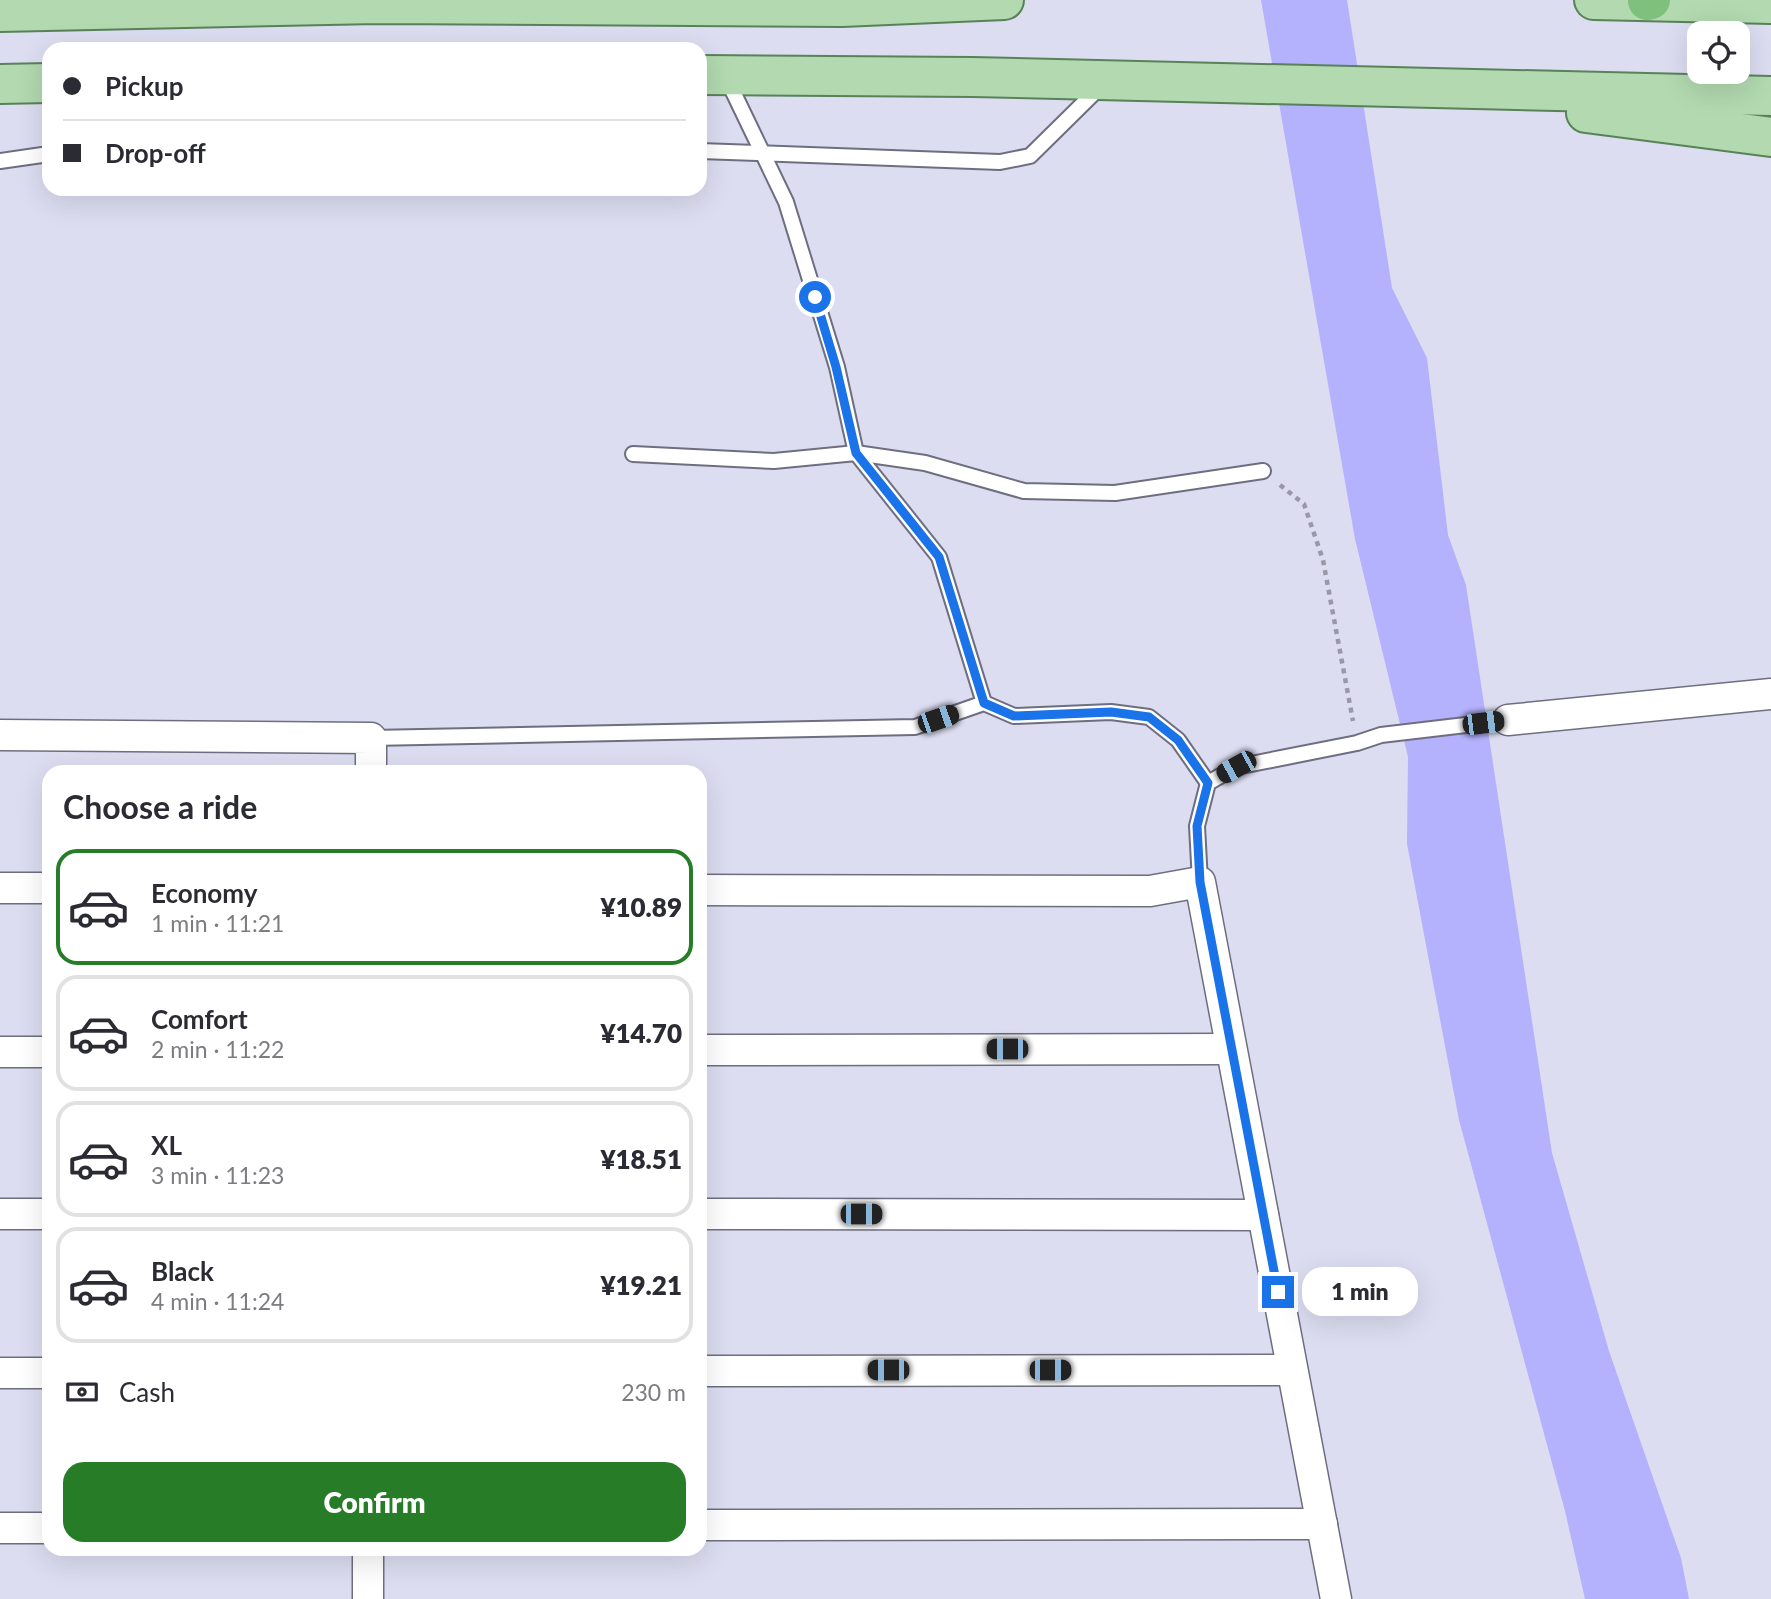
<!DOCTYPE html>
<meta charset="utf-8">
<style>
:root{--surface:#fff;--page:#f7f7f7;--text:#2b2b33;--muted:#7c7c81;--line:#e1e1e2;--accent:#277c28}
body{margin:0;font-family:Lato,sans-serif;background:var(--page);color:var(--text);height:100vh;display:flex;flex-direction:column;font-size:26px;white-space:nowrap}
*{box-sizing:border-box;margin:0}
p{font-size:23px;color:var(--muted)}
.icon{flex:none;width:38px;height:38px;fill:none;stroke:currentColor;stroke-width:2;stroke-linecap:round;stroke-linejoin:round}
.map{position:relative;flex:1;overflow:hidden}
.sheet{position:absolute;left:42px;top:765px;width:665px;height:791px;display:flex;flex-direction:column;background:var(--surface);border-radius:21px;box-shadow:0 7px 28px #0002}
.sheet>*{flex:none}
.hud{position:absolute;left:42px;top:42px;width:665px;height:154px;border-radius:21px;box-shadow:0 7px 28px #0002;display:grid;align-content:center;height:154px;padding:0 21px;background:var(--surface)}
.controls{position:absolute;left:1687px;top:21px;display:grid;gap:14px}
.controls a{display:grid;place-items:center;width:63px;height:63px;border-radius:14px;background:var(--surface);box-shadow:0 7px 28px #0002;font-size:35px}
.end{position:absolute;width:32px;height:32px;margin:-16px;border:9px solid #1a73e8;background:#fff;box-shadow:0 0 0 4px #fff}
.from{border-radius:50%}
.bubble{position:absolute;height:49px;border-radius:21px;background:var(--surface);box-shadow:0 7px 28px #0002;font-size:23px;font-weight:800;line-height:49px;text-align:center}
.car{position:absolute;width:21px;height:42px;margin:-21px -10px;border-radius:9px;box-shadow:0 0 5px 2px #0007;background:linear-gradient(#222 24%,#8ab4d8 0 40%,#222 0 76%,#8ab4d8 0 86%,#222 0)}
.hud b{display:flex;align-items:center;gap:24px;height:66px;font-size:26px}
.hud b+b{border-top:2px solid var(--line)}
.hud i{width:18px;height:18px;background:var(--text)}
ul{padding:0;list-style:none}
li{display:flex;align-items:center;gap:21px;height:116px;margin:0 14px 10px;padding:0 7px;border:4px solid var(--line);border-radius:21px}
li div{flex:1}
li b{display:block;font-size:26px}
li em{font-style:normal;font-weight:800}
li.active{border-color:var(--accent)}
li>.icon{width:63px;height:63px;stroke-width:1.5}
h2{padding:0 21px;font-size:32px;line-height:84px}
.pay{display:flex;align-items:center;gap:18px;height:77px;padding:0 21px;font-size:26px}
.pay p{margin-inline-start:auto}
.cta{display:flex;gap:14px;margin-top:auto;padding:14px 21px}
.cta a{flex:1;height:80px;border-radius:21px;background:var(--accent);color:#fff;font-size:28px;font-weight:800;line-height:80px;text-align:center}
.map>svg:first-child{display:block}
.water{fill:#b4b1fd}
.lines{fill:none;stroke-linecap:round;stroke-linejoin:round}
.lane-casing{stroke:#6e6e80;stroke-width:18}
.street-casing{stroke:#6e6e80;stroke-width:33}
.primary-casing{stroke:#588258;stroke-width:42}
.highway-casing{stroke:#588258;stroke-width:42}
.path{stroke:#9898a8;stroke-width:4.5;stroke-dasharray:5 5;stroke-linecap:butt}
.lane{stroke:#fff;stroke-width:14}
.street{stroke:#fff;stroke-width:30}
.primary{stroke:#b2d9b0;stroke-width:38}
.highway{stroke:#7fc07c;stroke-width:38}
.route{stroke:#1a73e8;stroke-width:9}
</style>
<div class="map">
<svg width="1771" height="1599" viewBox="0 0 1771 1599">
<rect width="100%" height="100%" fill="#ddddf2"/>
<polygon class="water" points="1261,0 1347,0 1392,288 1427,358 1448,535 1466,585 1552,1153 1609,1351 1681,1558 1689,1599 1585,1599 1565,1511 1459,1120 1407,844 1408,757 1355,539"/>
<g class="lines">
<defs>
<g id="lane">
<polyline points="726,77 786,202 837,367 856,453 939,557 984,703"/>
<polyline points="700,151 1000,162 1030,156 1100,87"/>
<polyline points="0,161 49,154"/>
<polyline points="633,454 774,461 856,453 925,463 1024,491 1115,493 1263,471"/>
<polyline points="371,738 915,727 984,703 1014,716 1111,712 1149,717 1178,740 1208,783"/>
<polyline points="1200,882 1197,826 1208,783 1236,767 1357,743 1381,735 1508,720"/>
</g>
<g id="street">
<polyline points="1508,720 1771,694"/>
<polyline points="0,735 371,738 371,772"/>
<polyline points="0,888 49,888"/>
<polyline points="700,890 1150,891 1200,882 1336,1599"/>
<polyline points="700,1050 1231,1049"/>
<polyline points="0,1052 49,1052"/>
<polyline points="0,1214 49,1214"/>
<polyline points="700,1214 1263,1215"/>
<polyline points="700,1371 1292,1370"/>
<polyline points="0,1373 49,1373"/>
<polyline points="700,1525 1322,1524"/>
<polyline points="0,1528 49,1528"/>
<polyline points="368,1599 368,1549"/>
</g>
<g id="primary">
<polyline points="1594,0 1771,4"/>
<polyline points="0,12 377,4 842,7 1004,0"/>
<polyline points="700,75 972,77 1771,96"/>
<polyline points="0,84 49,83"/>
<polyline points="1586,113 1771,137"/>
</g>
<polyline id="highway" points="1647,1 1651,0"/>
</defs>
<use href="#lane" class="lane-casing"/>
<use href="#street" class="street-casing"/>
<use href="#primary" class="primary-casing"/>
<use href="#highway" class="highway-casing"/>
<polyline class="path" points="1280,485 1304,504 1323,560 1353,721"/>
<use href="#lane" class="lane"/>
<use href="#street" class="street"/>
<use href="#primary" class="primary"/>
<use href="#highway" class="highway"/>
</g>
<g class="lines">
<polyline class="route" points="815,297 836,367 856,453 939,557 984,703 1014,716 1111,712 1149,717 1178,740 1208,783 1197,826 1200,882 1278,1292"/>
</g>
</svg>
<div class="controls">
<a><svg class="icon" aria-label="locate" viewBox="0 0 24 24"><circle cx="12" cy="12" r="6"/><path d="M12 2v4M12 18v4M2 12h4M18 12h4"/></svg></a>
</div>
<i class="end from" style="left:815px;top:297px"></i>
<i class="end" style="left:1278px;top:1292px"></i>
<div class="bubble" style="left:1302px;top:1267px;width:116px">1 min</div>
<i class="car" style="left:938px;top:719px;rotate:71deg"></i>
<i class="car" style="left:1483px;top:723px;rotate:83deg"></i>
<i class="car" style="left:1236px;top:767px;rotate:241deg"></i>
<i class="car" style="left:1007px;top:1049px;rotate:270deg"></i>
<i class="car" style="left:861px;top:1214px;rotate:90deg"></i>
<i class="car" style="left:888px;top:1370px;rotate:270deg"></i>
<i class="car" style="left:1050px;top:1370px;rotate:90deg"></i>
<div class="hud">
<b><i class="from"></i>Pickup</b>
<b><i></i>Drop-off</b>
</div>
<section class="sheet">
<h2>Choose a ride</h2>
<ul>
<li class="active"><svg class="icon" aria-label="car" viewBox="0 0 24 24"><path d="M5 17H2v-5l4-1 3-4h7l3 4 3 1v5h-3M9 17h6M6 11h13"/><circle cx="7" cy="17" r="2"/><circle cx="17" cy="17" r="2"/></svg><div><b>Economy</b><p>1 min · 11:21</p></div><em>¥10.89</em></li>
<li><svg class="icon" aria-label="car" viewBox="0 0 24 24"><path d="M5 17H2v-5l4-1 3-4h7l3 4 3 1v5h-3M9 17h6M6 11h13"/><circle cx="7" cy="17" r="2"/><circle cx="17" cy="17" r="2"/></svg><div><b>Comfort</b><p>2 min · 11:22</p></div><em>¥14.70</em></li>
<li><svg class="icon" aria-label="car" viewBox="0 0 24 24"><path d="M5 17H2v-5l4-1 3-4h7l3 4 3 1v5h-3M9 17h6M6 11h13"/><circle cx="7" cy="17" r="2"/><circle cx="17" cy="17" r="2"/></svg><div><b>XL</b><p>3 min · 11:23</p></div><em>¥18.51</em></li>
<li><svg class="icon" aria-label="car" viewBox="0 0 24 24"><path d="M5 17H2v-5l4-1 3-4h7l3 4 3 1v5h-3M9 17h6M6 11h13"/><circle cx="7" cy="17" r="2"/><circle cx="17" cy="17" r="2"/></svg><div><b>Black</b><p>4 min · 11:24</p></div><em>¥19.21</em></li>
</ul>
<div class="pay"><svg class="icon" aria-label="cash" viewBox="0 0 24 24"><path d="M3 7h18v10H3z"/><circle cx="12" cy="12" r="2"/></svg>Cash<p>230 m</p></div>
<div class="cta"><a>Confirm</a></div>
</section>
</div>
